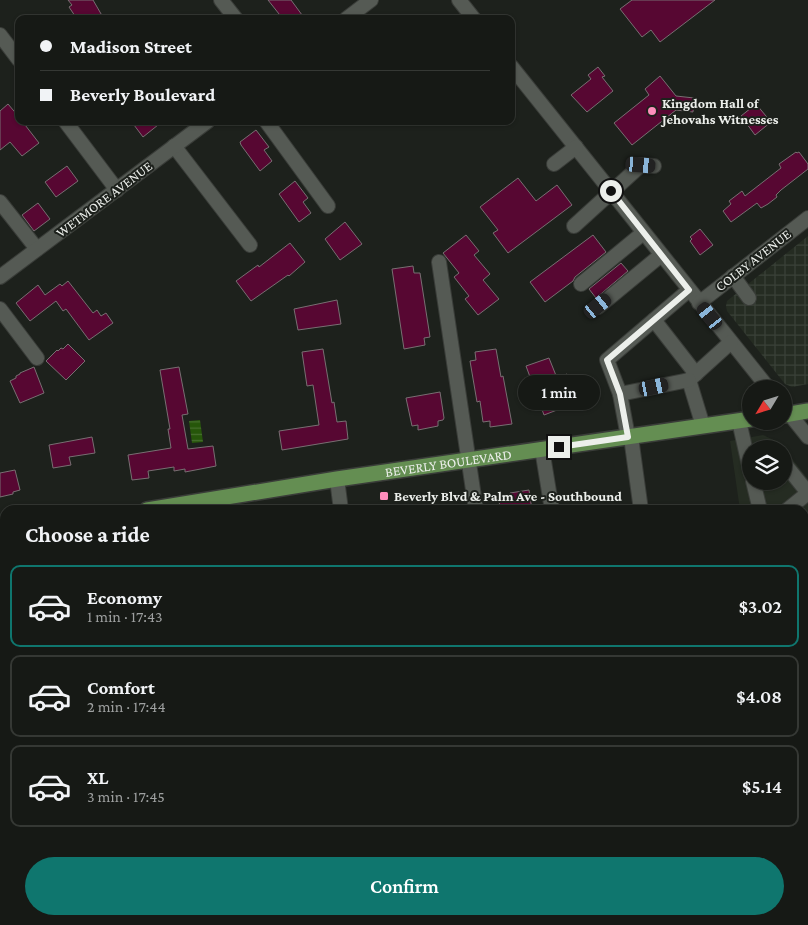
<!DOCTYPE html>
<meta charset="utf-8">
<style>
:root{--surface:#161915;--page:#1f221e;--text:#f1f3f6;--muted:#9ea0a0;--line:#353834;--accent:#0f766e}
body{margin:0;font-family:"Crimson Pro",serif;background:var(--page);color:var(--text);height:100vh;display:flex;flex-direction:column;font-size:19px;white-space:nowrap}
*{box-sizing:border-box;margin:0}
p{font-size:16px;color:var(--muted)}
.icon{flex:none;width:28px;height:28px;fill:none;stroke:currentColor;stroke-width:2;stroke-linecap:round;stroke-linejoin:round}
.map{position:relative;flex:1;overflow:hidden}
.panel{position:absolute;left:0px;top:505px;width:809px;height:420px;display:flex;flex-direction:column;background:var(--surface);border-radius:15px 15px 0 0;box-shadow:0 1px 4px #0004,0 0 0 1px var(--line)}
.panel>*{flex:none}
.top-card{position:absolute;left:15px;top:15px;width:500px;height:110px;border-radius:10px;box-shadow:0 1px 4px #0004,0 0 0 1px var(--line);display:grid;align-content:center;height:110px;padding:0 25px;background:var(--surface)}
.needle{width:32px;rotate:232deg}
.buttons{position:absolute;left:742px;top:380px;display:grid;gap:10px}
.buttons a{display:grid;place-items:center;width:50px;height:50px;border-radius:50%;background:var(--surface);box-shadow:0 1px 4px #0004,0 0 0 1px var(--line);font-size:25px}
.end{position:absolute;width:22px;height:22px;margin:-11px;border:6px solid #ecefeb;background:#111;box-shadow:0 0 0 2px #111}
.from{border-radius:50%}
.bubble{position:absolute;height:35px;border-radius:18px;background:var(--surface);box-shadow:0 1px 4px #0004,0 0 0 1px var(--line);font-size:16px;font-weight:600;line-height:35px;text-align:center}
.car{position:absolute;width:15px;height:30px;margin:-15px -8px;border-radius:6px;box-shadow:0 0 4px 1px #0007;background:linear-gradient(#222 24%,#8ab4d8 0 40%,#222 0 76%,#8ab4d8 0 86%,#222 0)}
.top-card b{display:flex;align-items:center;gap:18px;height:48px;font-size:19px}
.top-card b+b{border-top:1px solid var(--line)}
.top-card i{width:12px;height:12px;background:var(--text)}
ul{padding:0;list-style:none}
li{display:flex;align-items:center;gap:15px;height:82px;margin:0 10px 8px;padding:0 15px;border:2px solid var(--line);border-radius:10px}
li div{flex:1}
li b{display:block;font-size:19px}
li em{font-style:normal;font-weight:600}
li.current{border-color:var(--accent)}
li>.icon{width:45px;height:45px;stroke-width:1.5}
h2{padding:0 25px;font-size:22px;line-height:60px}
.button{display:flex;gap:10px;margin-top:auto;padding:10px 25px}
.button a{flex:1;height:58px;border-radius:30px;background:var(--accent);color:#fff;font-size:20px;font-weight:600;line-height:58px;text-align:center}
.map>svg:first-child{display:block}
.built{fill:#252c22;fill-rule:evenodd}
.industrial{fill:url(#industrial-grid)}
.water{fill:url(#water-rules)}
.building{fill:#570732;stroke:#786f72}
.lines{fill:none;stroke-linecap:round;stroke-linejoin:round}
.minor-casing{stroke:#3a3d39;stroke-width:16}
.major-casing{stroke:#3a3d39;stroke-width:18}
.minor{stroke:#555a54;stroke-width:14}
.major{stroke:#648e52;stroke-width:15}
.route{stroke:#ecefeb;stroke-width:6}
.poi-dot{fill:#fe8ebc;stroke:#1d211c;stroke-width:2}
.labels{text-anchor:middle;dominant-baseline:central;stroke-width:4;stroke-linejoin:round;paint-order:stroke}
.poi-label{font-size:14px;font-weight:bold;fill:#ecefeb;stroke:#1d211c;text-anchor:start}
.street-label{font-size:14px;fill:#ecefeb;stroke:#1d211c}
</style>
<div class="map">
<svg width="808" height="925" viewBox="0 0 808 925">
<defs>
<pattern id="industrial-grid" width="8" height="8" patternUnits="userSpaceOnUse" patternTransform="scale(1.25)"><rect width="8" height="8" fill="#252c22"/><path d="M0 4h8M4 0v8" fill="none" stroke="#3a4138"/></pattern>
<pattern id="water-rules" width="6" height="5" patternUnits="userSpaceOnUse" patternTransform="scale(1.25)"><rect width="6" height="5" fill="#26560a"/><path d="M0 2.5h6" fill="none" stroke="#466f2e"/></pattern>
</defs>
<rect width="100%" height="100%" fill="#1d211c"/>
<path class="built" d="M763,435L780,443L808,479V517L804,520V510H740L730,441ZM751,449H784V481H751Z"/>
<polygon class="industrial" points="808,236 808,384 792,387 785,384 727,311 726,306 727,301"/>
<polygon class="water" points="200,420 203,442 192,443 189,421"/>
<g class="building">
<polygon points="68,0 93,0 104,19 77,19 69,7 72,5"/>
<polygon points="268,0 291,0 305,19 283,19"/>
<polygon points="632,0 715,0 660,42 651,30 642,37 620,9"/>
<polygon points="598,67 605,76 602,77 613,91 587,112 571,95 591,79 588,75"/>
<polygon points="660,76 676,96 694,98 693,112 676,110 632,145 614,123 649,95 645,89"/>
<polygon points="8,104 19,117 19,121 22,121 39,143 22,156 10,142 0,150 0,111"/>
<polygon points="756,104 771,122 755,135 741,116"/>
<polygon points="131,121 163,121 143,137"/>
<polygon points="256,130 269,147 264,150 272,161 260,171 241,145 240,142"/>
<polygon points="796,152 797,153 799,152 808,164 808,169 781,190 776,195 777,197 768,204 761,208 757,203 731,222 723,211 731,204 729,201 742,191 745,196 781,168 779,164"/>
<polygon points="67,166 78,181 56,197 45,182"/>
<polygon points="518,178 536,201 557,185 572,205 508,253 493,233 498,230 480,207"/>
<polygon points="295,181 308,198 303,202 311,213 299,222 279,194"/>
<polygon points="38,203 50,219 34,231 22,215"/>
<polygon points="345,222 362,244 340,260 325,239"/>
<polygon points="700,229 713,245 700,255 690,241 692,239 690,237"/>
<polygon points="466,235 479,251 474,255 490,274 483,280 499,299 478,315 465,299 469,296 454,277 459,273 443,253"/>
<polygon points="593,235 606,252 575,277 573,281 545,302 530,282"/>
<polygon points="290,243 305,262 289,276 288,275 251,301 236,281 258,265 259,267"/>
<polygon points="621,263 628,271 596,298 589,289"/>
<polygon points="413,266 414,273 420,273 430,337 424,338 425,345 404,349 392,269"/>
<polygon points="68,281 93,313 97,310 101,316 106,313 113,323 89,340 66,309 63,311 56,301 30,321 16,303 38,285 45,295 60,284 62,286"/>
<polygon points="337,300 341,324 298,330 294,309"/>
<polygon points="68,344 85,361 66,380 46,361 57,350 58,351 61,348 63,349"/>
<polygon points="323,349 332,403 334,402 337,422 346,421 348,439 282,450 279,431 319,425 313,385 307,386 302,352"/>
<polygon points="496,349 501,377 503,376 512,424 490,427 490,421 483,422 480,401 477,402 470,361 476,360 475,352"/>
<polygon points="549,358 557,378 567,374 578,402 544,415 526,366"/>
<polygon points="34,367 44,393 20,403 10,381 16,378 16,376 20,374 20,373"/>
<polygon points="179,367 188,414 182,415 188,449 213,446 216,466 185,472 185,469 174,471 174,467 148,471 149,478 132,480 128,455 171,448 168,429 170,429 160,370"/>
<polygon points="440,392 444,418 443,420 438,421 438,426 418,430 418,425 412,426 406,398"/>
<polygon points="92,437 95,453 69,457 71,465 53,468 49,445"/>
<polygon points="15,470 20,490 13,492 13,494 0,497 0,473"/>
<polygon points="529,490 532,510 500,510 499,499 510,497 510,493"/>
</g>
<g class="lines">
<defs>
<g id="minor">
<polyline points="221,0 236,19"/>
<polyline points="459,0 474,19"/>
<polyline points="346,19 371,0"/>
<polyline points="0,35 19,60"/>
<polyline points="511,66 769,389"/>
<polyline points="65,121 117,190"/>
<polyline points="266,121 328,206"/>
<polyline points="174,146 250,245"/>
<polyline points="554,164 576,147"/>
<polyline points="0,202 37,249"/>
<polyline points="574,226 641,165 654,166"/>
<polyline points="439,262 476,510"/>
<polyline points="733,276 749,298"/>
<polyline points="0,277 208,121"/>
<polyline points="581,284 643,233"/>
<polyline points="699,303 808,218"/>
<polyline points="598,307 661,255"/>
<polyline points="0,309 37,358"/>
<polyline points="654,320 696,374"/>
<polyline points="620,394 607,360 689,290"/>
<polyline points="784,407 808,437"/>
<polyline points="739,421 751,474"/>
<polyline points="703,426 689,380 731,342"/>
<polyline points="628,437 620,394 689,380"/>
<polyline points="631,437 641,510"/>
<polyline points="542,449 552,510"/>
<polyline points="784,463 808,493 787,510"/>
<polyline points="337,479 341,510"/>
<polyline points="753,481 760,510"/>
<polyline points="804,750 808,750"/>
<polyline points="0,884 5,883"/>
<polyline points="151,920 151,925"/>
<polyline points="303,920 304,925"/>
<polyline points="405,920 406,925"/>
<polyline points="473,920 474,925"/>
</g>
<g id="major">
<polyline points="784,415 808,411"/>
<path id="s1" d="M147,510L337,479L751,419"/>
<polyline points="0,534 5,533"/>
</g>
</defs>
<use href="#minor" class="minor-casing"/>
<use href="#major" class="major-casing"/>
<use href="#minor" class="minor"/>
<use href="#major" class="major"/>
</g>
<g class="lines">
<polyline class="route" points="559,447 628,437 620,394 607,360 689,290 611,191"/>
</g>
<g class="poi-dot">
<circle cx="652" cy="111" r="5"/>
<rect x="379" y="491" width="10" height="10" rx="2.5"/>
</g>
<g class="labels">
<g class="poi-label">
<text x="662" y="103">Kingdom Hall of<tspan x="662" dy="16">Jehovahs Witnesses</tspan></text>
<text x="394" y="496">Beverly Blvd &amp; Palm Ave - Southbound</text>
</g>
<g class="street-label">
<text transform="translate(104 199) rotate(-37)">WETMORE AVENUE</text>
<text transform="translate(753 260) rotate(-38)">COLBY AVENUE</text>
<text stroke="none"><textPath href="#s1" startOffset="305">BEVERLY BOULEVARD</textPath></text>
</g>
</g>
</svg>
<div class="buttons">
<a><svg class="needle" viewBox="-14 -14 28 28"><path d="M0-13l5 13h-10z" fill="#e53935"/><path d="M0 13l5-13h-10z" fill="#9ea0a0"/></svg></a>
<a><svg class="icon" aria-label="layers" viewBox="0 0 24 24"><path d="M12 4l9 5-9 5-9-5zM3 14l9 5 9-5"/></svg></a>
</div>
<i class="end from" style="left:611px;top:191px"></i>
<i class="end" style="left:559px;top:447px"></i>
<div class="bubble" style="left:518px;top:375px;width:82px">1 min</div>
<i class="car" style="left:641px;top:165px;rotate:95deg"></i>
<i class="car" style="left:598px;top:306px;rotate:51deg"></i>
<i class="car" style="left:710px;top:316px;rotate:321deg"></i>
<i class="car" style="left:654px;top:387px;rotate:78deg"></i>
<div class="top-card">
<b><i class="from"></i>Madison Street</b>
<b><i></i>Beverly Boulevard</b>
</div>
<section class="panel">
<h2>Choose a ride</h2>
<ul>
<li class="current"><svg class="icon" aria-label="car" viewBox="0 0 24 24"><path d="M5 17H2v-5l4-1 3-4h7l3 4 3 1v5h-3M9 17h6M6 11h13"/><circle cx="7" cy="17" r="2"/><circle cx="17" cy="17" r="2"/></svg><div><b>Economy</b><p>1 min · 17:43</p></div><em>$3.02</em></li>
<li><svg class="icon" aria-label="car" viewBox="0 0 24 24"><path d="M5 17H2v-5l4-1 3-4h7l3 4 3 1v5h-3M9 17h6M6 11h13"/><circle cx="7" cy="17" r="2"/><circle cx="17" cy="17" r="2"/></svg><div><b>Comfort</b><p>2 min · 17:44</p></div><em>$4.08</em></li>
<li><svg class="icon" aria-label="car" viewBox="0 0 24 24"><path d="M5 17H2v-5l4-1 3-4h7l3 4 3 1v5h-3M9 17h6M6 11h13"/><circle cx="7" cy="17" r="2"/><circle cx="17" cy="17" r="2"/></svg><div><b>XL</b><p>3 min · 17:45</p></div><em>$5.14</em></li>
</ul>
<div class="button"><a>Confirm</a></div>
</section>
</div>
